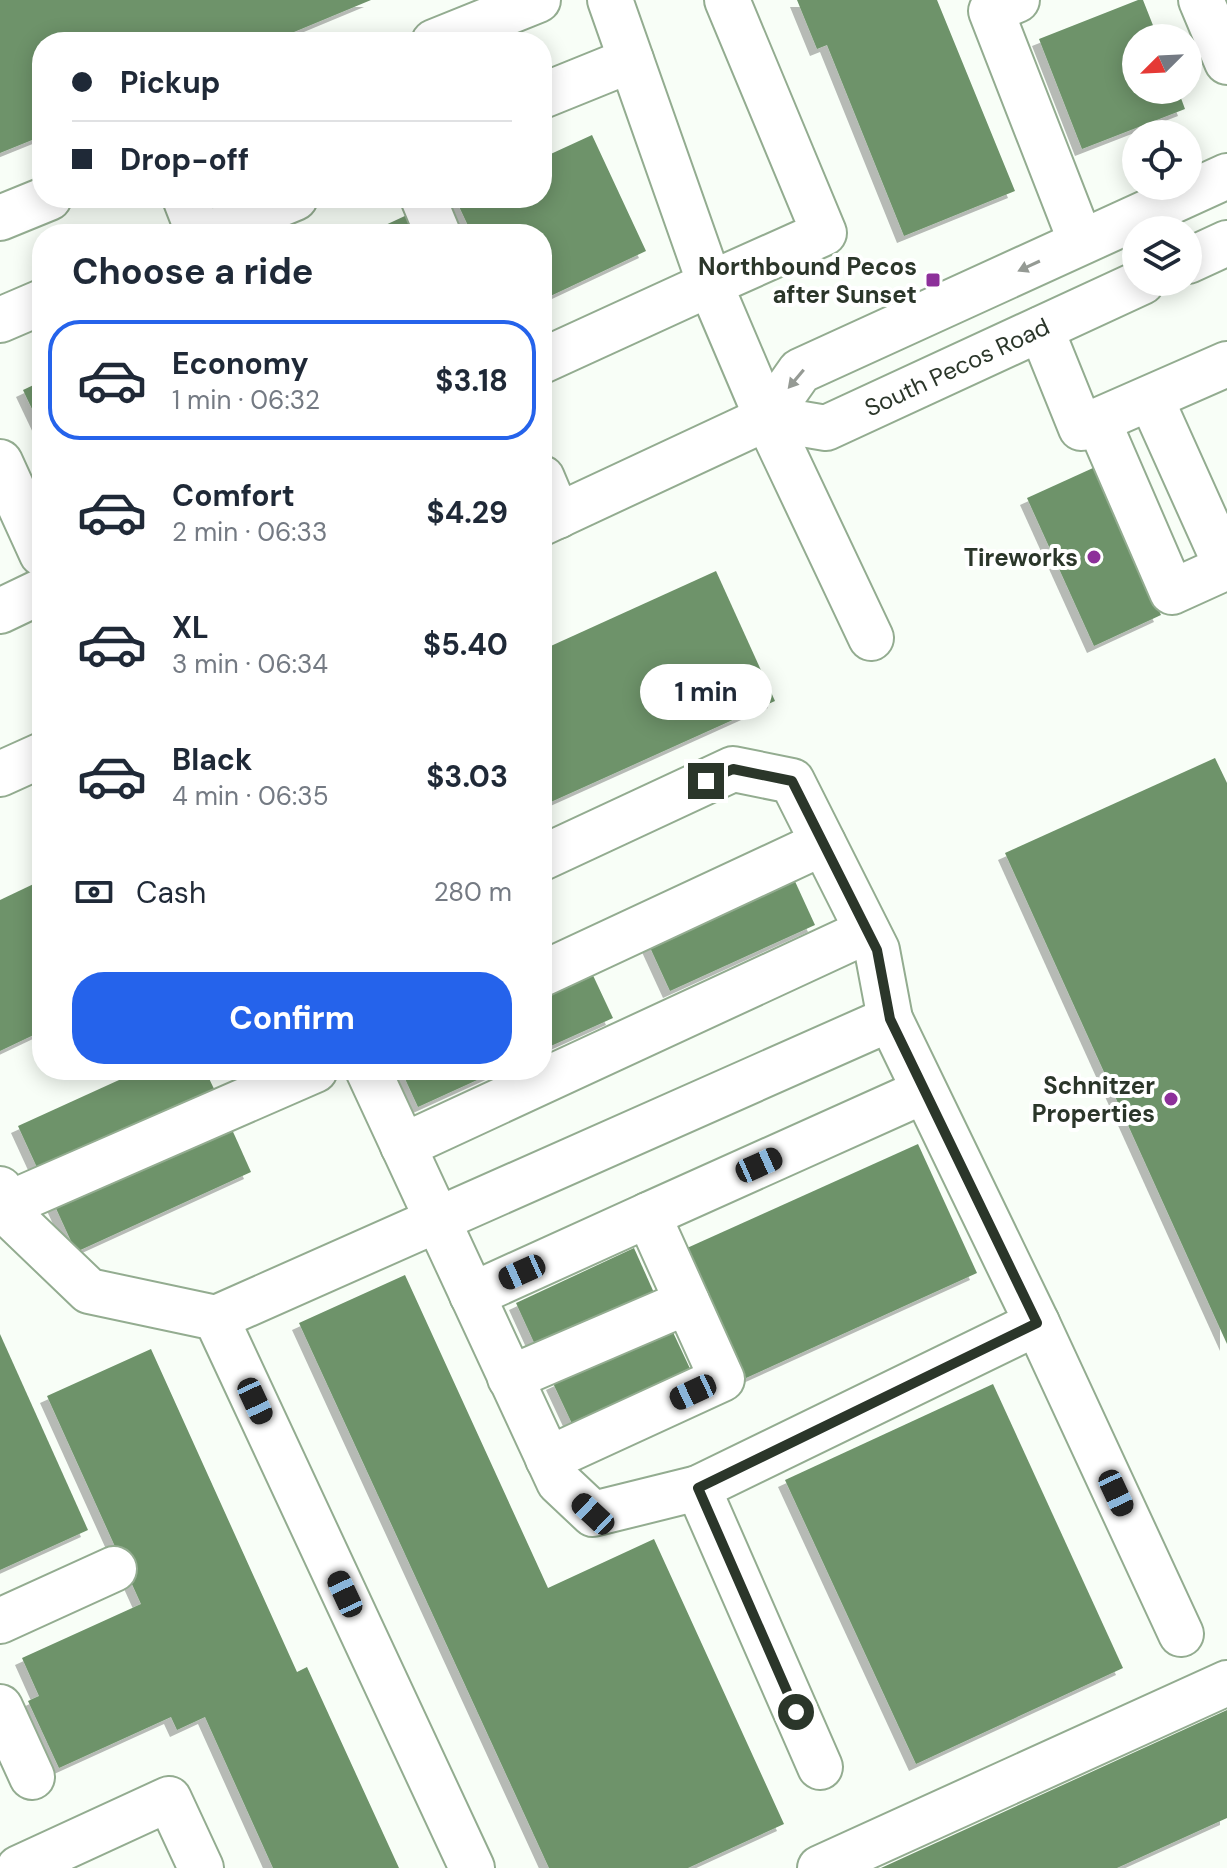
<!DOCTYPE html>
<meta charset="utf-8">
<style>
:root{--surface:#fff;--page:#f2f2f3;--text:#1f2937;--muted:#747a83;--line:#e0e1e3;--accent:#2563eb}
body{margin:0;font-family:"DM Sans",sans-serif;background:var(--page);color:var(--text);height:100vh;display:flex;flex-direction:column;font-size:30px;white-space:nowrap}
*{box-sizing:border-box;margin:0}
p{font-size:26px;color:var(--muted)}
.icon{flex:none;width:44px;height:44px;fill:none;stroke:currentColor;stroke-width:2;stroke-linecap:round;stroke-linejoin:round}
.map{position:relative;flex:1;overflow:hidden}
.sheet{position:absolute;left:32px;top:224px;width:520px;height:856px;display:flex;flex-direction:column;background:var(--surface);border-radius:32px;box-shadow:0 4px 20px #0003}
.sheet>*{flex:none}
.hud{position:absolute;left:32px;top:32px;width:520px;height:176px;border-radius:32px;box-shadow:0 4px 20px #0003;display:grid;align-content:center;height:176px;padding:0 40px;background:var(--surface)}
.needle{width:52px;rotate:246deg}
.fabs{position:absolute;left:1122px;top:24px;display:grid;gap:16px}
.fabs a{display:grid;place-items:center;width:80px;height:80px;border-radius:50%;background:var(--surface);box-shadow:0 4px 20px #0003;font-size:40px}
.end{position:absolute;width:36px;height:36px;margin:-18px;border:10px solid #2b362a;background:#fff;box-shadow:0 0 0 4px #fff}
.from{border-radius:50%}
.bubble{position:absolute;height:56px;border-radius:28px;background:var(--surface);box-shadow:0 4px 20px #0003;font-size:26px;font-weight:700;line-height:56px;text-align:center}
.car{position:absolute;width:24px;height:48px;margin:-24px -12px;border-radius:10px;box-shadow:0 0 6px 2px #0007;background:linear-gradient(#222 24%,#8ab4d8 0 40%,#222 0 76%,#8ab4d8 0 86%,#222 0)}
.hud b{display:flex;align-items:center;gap:28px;height:76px;font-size:30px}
.hud b+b{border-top:2px solid var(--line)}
.hud i{width:20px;height:20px;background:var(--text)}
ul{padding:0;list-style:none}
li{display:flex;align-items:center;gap:24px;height:120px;margin:0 16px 12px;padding:0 24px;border:4px solid transparent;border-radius:32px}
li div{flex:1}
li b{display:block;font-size:30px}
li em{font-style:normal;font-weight:700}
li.on{border-color:var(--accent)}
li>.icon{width:72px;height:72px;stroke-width:1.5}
h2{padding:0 40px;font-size:36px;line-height:96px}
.pay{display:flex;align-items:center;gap:20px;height:88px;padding:0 40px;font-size:30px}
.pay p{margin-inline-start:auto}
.button{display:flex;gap:16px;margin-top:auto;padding:16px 40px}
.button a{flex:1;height:92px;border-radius:32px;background:var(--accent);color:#fff;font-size:32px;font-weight:700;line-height:92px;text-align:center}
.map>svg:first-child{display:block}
.building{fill:#6e936a;filter:url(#shadow)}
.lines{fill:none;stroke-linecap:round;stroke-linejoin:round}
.minor-casing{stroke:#93ac90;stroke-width:48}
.major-casing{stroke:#93ac90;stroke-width:48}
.minor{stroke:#fff;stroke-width:44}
.major{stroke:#fff;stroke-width:44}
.oneway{fill:#959a94}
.route{stroke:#2b362a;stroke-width:10}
.poi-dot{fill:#8d309a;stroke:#fff;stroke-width:3}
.labels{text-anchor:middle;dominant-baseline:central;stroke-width:8;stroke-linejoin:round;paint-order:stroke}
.poi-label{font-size:24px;font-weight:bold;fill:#2b362a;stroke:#fff;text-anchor:end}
.street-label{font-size:24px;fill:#2b362a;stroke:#fff}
</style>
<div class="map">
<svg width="1227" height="1868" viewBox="0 0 1227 1868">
<defs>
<filter id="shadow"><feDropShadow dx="-7" dy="7" stdDeviation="0" flood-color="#0004"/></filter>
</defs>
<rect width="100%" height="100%" fill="#f8fef7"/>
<g class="building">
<polygon points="0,0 371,0 270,42 42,42 42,136 0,153"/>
<polygon points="797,0 937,0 1015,191 904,236 827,45 817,49"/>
<polygon points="1138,0 1143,0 1158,38 1136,38 1136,90 1178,90 1185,109 1082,149 1039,39"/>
<polygon points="592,135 646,251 542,300 542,234 472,234 455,198 542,198 542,158"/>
<polygon points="407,215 416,234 366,234"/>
<polygon points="42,381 42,430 23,390"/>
<polygon points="1093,468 1161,615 1094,646 1027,498"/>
<polygon points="716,571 775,701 542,806 542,650"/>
<polygon points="1215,758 1227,783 1227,1344 1005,853"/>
<polygon points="793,877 815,925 670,991 648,943"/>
<polygon points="42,880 42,1031 0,1051 0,900"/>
<polygon points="590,969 613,1018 542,1050 542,991"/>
<polygon points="141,1070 205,1070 216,1093 40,1174 18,1126"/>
<polygon points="401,1070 499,1070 418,1107"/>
<polygon points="230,1125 251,1172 76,1252 54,1204"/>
<polygon points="918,1144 977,1273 746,1378 687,1248"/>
<polygon points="634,1248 655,1295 537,1349 516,1303"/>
<polygon points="405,1275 548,1588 654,1539 784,1824 688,1868 549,1868 299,1323"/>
<polygon points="671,1328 693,1375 575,1430 553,1383"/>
<polygon points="0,1334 88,1530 0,1570"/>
<polygon points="151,1349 297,1672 307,1667 399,1868 273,1868 205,1717 177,1730 171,1717 59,1768 28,1701 39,1696 22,1658 141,1604 47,1396"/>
<polygon points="993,1384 1123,1668 916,1764 785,1480"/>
<polygon points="1227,1710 1227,1818 1117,1868 881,1868"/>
</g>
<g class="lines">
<defs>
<g id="minor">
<polyline points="727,0 824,233 710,284 767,418 871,638"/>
<polyline points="1017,0 991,11 1081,242"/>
<polyline points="1201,0 1227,62"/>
<polyline points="434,42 538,0"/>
<polyline points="542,96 631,60"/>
<polyline points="185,198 199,234"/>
<polyline points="423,198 438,234"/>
<polyline points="0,218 49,198"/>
<polyline points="208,234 295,198"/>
<polyline points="0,320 42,302"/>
<polyline points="1041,329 1081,428 1227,364"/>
<polyline points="542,361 710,284 610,0"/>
<polyline points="1151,399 1227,568"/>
<polyline points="1098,421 1172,592 1227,567"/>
<polyline points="0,462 42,554"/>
<polyline points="542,478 558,516"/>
<polyline points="0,611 42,591"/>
<polyline points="542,858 733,769 792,781 877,950 890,1019"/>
<polyline points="542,974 823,843"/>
<polyline points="403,1146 867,931"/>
<polyline points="0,1189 11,1216 89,1291 216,1318 472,1868"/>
<polyline points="6,1205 315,1070"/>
<polyline points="648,1215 924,1091"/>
<polyline points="472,1295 648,1215 722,1379 548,1459"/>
<polyline points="216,1318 890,1019 1037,1323 698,1488 593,1514 559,1482 368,1070"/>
<polyline points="1037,1323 1181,1634"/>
<polyline points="510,1378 687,1302"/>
<polyline points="698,1488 820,1767"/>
<polyline points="0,1621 114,1569"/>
<polyline points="0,1707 32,1777"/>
<polyline points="19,1868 169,1799 201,1868"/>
<polyline points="820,1868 1227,1683"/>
</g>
<g id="major">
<polyline points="1188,261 1227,243"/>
<polyline points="767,418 826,428 1142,282"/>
<polyline points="542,523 767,418 800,371 1227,176"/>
<polyline points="0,774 42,755"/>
</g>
</defs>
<use href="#minor" class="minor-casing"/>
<use href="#major" class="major-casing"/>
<use href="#minor" class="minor"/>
<use href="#major" class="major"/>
</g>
<defs><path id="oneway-solid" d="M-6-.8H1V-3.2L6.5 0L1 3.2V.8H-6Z" transform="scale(2)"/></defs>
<g class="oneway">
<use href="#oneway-solid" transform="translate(1029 266) rotate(155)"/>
<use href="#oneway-solid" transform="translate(796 379) rotate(130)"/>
</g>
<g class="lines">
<polyline class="route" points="706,781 733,769 792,781 877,950 890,1019 1037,1323 698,1488 796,1712"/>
</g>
<g class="poi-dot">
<rect x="925" y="272" width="16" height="16" rx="4"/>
<circle cx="1094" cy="557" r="8"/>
<circle cx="1171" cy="1099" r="8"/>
</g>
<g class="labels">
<g class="poi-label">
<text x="917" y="266">Northbound Pecos<tspan x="917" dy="28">after Sunset</tspan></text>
<text x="1078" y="557">Tireworks</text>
<text x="1155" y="1085">Schnitzer<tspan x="1155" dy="28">Properties</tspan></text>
</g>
<g class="street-label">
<text transform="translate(957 367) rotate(-25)">South Pecos Road</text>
</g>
</g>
</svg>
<div class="fabs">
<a><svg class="needle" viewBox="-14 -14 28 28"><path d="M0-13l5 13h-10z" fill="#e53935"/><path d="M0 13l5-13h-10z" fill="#747a83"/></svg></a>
<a><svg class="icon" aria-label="locate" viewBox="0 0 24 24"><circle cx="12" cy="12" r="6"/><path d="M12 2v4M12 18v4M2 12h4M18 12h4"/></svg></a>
<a><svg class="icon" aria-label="layers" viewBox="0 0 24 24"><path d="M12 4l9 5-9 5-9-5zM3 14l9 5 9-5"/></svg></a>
</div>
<i class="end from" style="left:796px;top:1712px"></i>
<i class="end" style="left:706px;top:781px"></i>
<div class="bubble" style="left:640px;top:664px;width:132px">1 min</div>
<i class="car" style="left:759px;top:1165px;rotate:66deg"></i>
<i class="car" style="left:522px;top:1272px;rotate:246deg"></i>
<i class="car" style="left:693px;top:1392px;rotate:245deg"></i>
<i class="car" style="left:255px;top:1401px;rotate:155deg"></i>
<i class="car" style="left:1116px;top:1493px;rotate:155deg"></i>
<i class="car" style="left:593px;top:1514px;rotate:313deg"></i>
<i class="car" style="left:345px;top:1594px;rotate:335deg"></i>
<div class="hud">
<b><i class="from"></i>Pickup</b>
<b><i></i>Drop-off</b>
</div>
<section class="sheet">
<h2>Choose a ride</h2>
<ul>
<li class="on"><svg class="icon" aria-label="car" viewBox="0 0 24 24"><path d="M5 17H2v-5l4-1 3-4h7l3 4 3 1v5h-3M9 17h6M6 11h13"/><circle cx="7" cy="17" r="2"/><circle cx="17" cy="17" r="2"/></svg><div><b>Economy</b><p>1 min · 06:32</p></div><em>$3.18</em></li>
<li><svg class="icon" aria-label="car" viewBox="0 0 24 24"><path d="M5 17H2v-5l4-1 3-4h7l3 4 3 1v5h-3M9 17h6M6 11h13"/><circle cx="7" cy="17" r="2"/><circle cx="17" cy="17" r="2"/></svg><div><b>Comfort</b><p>2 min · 06:33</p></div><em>$4.29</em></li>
<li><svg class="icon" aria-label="car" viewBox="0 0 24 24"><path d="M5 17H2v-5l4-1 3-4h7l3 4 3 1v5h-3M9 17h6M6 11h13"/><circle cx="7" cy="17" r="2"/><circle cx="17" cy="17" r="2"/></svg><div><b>XL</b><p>3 min · 06:34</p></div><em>$5.40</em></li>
<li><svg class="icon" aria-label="car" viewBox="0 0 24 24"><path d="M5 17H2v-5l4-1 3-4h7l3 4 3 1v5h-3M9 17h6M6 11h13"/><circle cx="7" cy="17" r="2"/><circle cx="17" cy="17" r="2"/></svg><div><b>Black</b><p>4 min · 06:35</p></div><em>$3.03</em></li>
</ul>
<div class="pay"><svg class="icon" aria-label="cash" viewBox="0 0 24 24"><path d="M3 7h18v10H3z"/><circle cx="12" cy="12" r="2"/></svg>Cash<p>280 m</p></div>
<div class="button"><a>Confirm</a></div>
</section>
</div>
